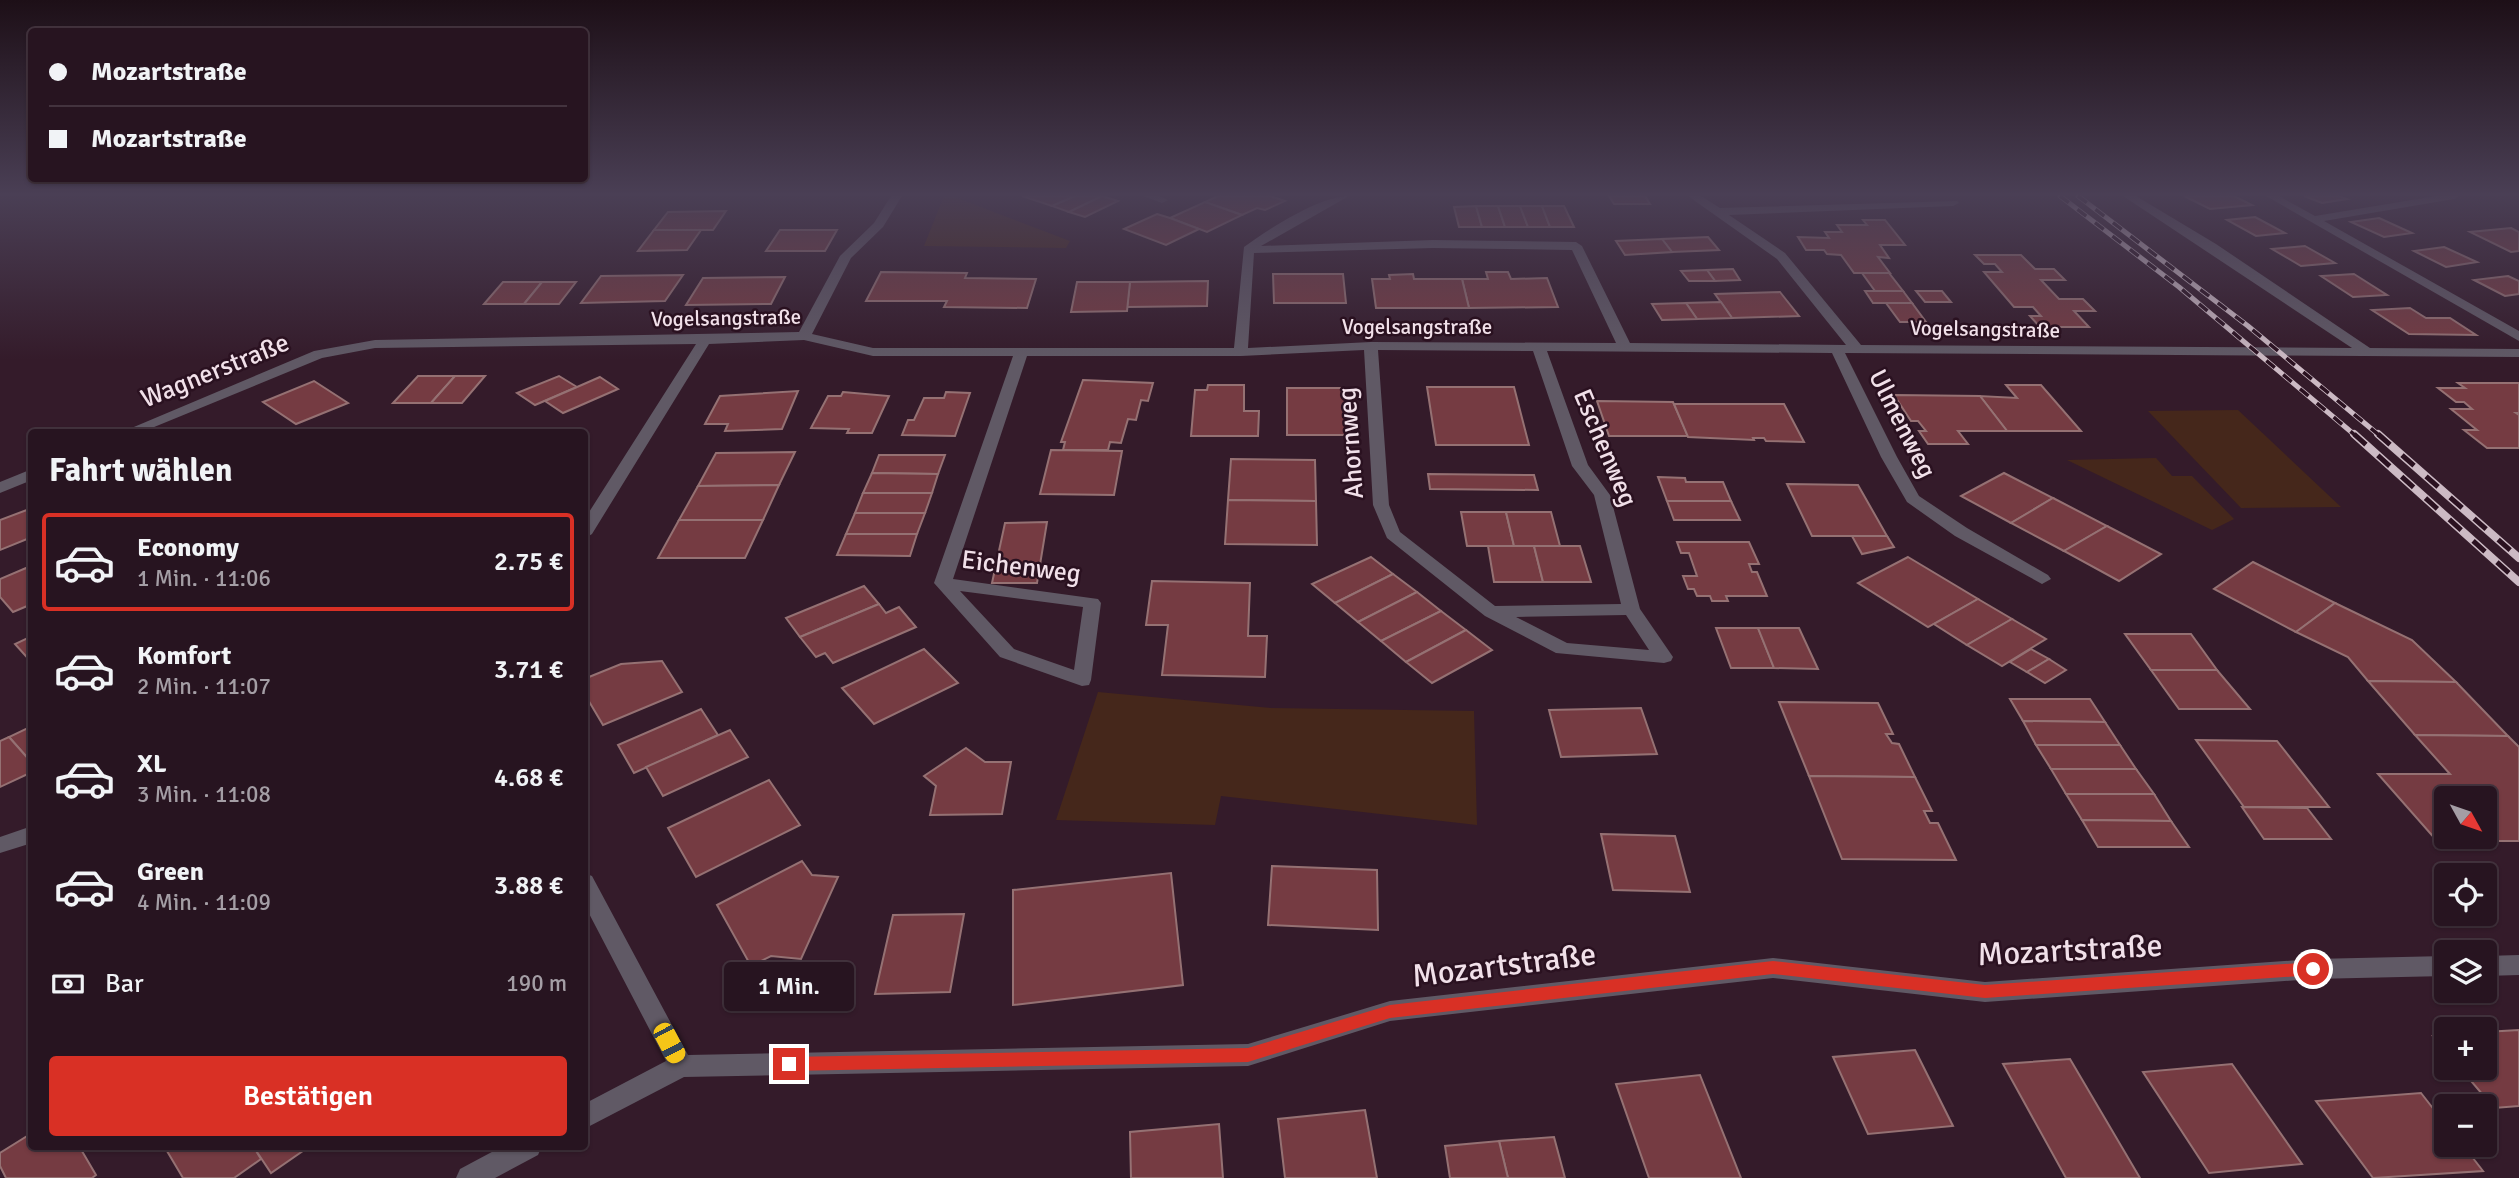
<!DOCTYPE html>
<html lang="de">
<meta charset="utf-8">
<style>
:root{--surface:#271420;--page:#33212d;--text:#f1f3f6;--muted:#a49ea5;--line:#43333e;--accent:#d93025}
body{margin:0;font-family:Signika,sans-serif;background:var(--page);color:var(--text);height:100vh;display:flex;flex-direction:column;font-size:26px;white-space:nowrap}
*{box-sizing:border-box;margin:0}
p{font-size:23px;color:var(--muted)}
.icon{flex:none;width:38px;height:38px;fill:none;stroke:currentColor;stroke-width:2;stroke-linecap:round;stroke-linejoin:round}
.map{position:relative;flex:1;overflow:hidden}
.details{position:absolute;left:28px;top:429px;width:560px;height:721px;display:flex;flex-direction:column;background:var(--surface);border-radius:7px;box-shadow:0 2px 5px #0004,0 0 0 2px var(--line)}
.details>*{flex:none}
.banner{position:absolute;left:28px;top:28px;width:560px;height:154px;border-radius:7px;box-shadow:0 2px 5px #0004,0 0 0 2px var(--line);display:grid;align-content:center;height:154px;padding:0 21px;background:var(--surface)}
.needle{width:46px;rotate:130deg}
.fabs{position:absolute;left:2434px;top:786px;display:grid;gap:14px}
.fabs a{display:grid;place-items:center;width:63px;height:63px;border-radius:7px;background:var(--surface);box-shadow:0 2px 5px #0004,0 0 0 2px var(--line);font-size:35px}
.end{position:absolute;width:32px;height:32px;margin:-16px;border:9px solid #d93025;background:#fff;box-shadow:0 0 0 4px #fff}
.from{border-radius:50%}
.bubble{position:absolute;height:49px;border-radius:7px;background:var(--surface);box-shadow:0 2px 5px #0004,0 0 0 2px var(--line);font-size:23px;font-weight:600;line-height:49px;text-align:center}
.car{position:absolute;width:21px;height:42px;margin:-21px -10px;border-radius:9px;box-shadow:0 0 5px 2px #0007;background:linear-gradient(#f5c518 24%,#345 0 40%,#f5c518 0 76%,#345 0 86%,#f5c518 0)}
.banner b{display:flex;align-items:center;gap:24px;height:66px;font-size:26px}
.banner b+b{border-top:2px solid var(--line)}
.banner i{width:18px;height:18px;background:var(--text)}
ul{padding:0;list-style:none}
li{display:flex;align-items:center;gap:21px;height:98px;margin:0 14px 10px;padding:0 7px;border:4px solid transparent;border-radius:7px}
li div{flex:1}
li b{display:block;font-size:26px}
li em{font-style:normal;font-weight:600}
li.current{border-color:var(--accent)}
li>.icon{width:63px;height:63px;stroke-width:1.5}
h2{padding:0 21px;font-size:32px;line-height:84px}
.pay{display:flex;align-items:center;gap:18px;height:77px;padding:0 21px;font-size:26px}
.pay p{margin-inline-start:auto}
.primary-button{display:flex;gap:14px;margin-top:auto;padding:14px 21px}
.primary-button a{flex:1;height:80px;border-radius:7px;background:var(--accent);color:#fff;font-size:28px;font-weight:600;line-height:80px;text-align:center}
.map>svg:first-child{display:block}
.green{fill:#45271b}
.building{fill:#753b42;stroke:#957173;stroke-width:2;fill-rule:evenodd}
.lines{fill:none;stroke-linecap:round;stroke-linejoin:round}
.minor{fill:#605965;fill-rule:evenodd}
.rail-far1-casing{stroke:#ccbac4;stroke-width:5}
.rail-casing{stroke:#ccbac4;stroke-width:8}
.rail-far1{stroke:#2a1120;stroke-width:3.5;stroke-dasharray:11;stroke-linecap:butt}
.rail{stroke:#2a1120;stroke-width:5;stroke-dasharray:16;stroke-linecap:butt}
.route{fill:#d93025}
.labels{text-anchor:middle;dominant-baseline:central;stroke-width:5;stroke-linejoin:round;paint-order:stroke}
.far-street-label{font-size:21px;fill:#f1e0e9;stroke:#2a1120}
.street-label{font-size:26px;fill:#f1e0e9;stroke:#2a1120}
.near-street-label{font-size:32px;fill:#f1e0e9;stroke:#2a1120}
</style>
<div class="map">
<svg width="2519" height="1178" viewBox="0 0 2519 1178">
<rect width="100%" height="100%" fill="#341b2a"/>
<g class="green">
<polygon points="944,196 952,196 1070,241 1066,248 924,246"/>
<polygon points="2238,410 2341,507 2241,508 2148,411"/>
<polygon points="2156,458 2172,476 2192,476 2234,519 2212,530 2067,460"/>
<polygon points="1098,692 1271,708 1474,711 1477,825 1221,796 1215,825 1056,820"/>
</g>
<g class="building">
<polygon points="1022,196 1075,196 1052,206"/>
<polygon points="1075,196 1102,196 1069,212 1052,206"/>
<polygon points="1102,196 1118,201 1085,217 1069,212"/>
<polygon points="1218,196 1270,196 1285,201 1265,210 1257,208 1242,215 1205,202"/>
<polygon points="1609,196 1645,196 1650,204 1614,204"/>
<polygon points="2184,196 2234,196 2252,205 2210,209"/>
<polygon points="2304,196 2339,196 2347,199 2322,203"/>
<polygon points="1205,202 1242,215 1207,232 1170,218"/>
<polygon points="1476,206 1482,227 1459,227 1454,207"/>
<polygon points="1476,206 1498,206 1505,227 1482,227"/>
<polygon points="1498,206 1520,206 1528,227 1505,227"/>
<polygon points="1520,206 1542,206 1550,227 1528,227"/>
<polygon points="1542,206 1564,206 1574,227 1550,227"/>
<polygon points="726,211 713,230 654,230 668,212"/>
<polygon points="1157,214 1170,218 1199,229 1166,245 1124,229"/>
<polygon points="2255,217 2285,233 2256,236 2227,220"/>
<polygon points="2379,218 2412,233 2384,237 2351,222"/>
<polygon points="1863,220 1885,220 1905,245 1880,245 1889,258 1878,257 1890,273 1854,273 1841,255 1827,254 1824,250 1806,250 1798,237 1829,238 1825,232 1842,232 1837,225 1867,225"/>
<polygon points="2511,228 2519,232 2519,251 2511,252 2470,232"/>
<polygon points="654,230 701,230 687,250 638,251"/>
<polygon points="780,230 837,230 825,251 766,251"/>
<polygon points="1708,237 1719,250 1672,252 1662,239"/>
<polygon points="1662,239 1672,252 1625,255 1616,241"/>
<polygon points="2305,246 2335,263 2301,266 2272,249"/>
<polygon points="2444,247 2477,262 2446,267 2414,251"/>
<polygon points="1975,255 2021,255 2035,269 2054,269 2065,280 2041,280 2059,299 2083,299 2095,311 2074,311 2089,327 2040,327 2030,316 2041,316 2033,307 2014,307 1984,272 2002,272 1995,264 1984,264"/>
<polygon points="1733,269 1740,280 1715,281 1707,270"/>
<polygon points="1707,270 1715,281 1689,281 1681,271"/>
<polygon points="881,272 967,273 965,278 1036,279 1027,308 944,307 947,301 866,301"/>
<polygon points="1486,272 1508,272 1511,279 1547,278 1558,307 1469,308 1462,279 1488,279"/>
<polygon points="1862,273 1889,273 1903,291 1875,291"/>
<polygon points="1273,274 1343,274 1346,303 1274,303"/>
<polygon points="1413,274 1414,279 1462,279 1469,308 1376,308 1372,279 1390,279 1389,275"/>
<polygon points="2354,274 2387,295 2353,297 2321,276"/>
<polygon points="683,275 665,301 581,303 601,276"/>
<polygon points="2508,276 2519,281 2519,294 2505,296 2474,280"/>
<polygon points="785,277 771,304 686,305 703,278"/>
<polygon points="1208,281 1207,306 1127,307 1130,282"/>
<polygon points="503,282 542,282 524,304 484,304"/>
<polygon points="542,282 576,282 559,304 524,304"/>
<polygon points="1077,282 1130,282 1127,311 1071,312"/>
<polygon points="1865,291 1903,291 1912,303 1873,303"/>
<polygon points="1916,291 1942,291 1951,302 1925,302"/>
<polygon points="1780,292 1799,316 1732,318 1715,294"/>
<polygon points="1721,302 1732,318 1697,319 1686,303"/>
<polygon points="1686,303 1697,319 1662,320 1652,304"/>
<polygon points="1886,303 1912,303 1926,322 1900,322"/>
<polygon points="2410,308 2426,318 2450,318 2476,335 2409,334 2372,310"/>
<polygon points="418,376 455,376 431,403 393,403"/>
<polygon points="455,376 485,376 462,403 431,403"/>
<polygon points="559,376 577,387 535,405 517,393"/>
<polygon points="600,377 618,389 563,413 545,401"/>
<polygon points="1083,380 1153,383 1148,401 1141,400 1136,420 1128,419 1121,443 1110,442 1108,450 1063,450 1065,442 1061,442"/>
<polygon points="314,381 348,403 296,424 263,402"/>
<polygon points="2458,383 2519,383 2519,413 2516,413 2519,415 2519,448 2487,448 2464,430 2477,430 2451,409 2472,409 2464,402 2456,402 2438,388 2465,388"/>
<polygon points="1208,385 1244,385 1244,411 1259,411 1258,436 1191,436 1195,390 1207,390"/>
<polygon points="2006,385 2041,385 2081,431 2007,431 1980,396 2017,398"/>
<polygon points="1427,387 1514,387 1529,445 1436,445"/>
<polygon points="1287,388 1346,388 1349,435 1287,435"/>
<polygon points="798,391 782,429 725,431 728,424 705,424 720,396"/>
<polygon points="843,392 889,396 872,433 847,433 849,429 811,428 828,396 841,396"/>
<polygon points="946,392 970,393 955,436 902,435 908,420 914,420 924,398 944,398"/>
<polygon points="1894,395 1980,396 2007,431 1958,431 1968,444 1928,444 1919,431 1926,431 1918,421 1911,421"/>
<polygon points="1597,401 1673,402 1688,436 1609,436"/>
<polygon points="1674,404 1784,404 1804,442 1766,441 1764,438 1753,438 1754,440 1688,437"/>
<polygon points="1051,450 1122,451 1114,495 1040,494"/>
<polygon points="795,452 779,485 698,486 716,453"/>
<polygon points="879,455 945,455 938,474 872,473"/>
<polygon points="1231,459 1315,460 1316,501 1228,500"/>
<polygon points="872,473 938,474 932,493 863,493"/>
<polygon points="2004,473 2053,498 2011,523 1961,496"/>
<polygon points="1428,474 1534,475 1538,490 1430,489"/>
<polygon points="1658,477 1685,478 1686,482 1723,482 1731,501 1667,501"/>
<polygon points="1787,484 1858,485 1887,536 1812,536"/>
<polygon points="779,485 763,520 679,520 698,486"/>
<polygon points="863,493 932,493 925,513 855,513"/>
<polygon points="2053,498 2107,526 2064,551 2011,523"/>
<polygon points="1228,500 1316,501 1317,545 1225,544"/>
<polygon points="1667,501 1731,501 1740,520 1674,520"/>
<polygon points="32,508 32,537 0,550 0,520"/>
<polygon points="1461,512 1506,512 1514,546 1467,546"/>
<polygon points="1506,512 1551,512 1560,546 1514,546"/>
<polygon points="855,513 925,513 917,534 846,534"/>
<polygon points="679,520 763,520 745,558 658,558"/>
<polygon points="1047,522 1037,583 992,583 1005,523"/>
<polygon points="2107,526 2161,554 2119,581 2064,551"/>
<polygon points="846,534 917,534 910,556 837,555"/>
<polygon points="1852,536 1887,536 1894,547 1862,554"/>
<polygon points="1677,542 1749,542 1759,564 1749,564 1752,572 1757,572 1767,596 1726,596 1728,601 1712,601 1710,596 1697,596 1694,589 1688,589 1683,576 1697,576 1689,553 1681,553"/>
<polygon points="1488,546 1534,546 1543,582 1494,582"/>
<polygon points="1534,546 1580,546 1591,582 1543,582"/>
<polygon points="1371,557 1393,574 1335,603 1312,584"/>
<polygon points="1908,557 1978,599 1928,627 1858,583"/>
<polygon points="2253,562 2335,603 2296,632 2214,589"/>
<polygon points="26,568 32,575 32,604 13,612 0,597 0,579"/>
<polygon points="1393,574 1417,592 1358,622 1335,603"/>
<polygon points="1152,581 1250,583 1248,636 1267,636 1265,677 1162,675 1168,625 1146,625"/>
<polygon points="864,586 879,604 800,637 786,618"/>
<polygon points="1417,592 1441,611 1381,641 1358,622"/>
<polygon points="1978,599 2012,619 1967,645 1934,624"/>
<polygon points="2335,603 2412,640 2456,682 2368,681 2348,657 2296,632"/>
<polygon points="879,604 886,613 899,607 916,627 833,663 825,653 816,657 800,637"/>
<polygon points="1441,611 1466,630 1406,662 1381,641"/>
<polygon points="2012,619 2046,639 2002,666 1967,645"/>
<polygon points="1716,628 1758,628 1774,668 1731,668"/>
<polygon points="1758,628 1799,628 1818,669 1774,668"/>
<polygon points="1466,630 1492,650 1432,683 1406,662"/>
<polygon points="2125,634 2191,634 2217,670 2151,670"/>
<polygon points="32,636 32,663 15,644"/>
<polygon points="924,649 958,683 874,724 842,688"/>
<polygon points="2031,649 2049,659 2027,672 2010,662"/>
<polygon points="2049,659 2066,670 2045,683 2027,672"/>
<polygon points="662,661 682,692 603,725 584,693 584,679 621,664"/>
<polygon points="2151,670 2217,670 2250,709 2179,709"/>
<polygon points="2368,681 2456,682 2508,736 2415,735"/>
<polygon points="2010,699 2090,699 2105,722 2023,721"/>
<polygon points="1779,702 1878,703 1893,734 1886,734 1892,743 1899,744 1915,777 1809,776"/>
<polygon points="1641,708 1657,754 1561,757 1549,710"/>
<polygon points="701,709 718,735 634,773 618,745"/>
<polygon points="2023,721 2105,722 2120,745 2036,745"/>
<polygon points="32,726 32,763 9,737"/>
<polygon points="730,730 748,757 663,796 646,767"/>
<path d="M2415,735L2508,736L2519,747V841H2437L2378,774H2450ZM2446,798H2485V836H2446Z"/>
<polygon points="9,737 32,763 32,772 0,787 0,741"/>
<polygon points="2196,740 2277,741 2329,807 2244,807"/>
<polygon points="2036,745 2120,745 2136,769 2051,769"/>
<polygon points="966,748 985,762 1011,762 1002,814 930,815 936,786 924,776"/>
<polygon points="2051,769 2136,769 2154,794 2066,794"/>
<polygon points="1809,776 1915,777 1932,811 1924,811 1930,823 1938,823 1956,860 1842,859"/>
<polygon points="769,780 800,825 696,877 668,828"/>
<polygon points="2066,794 2154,794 2171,821 2082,820"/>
<polygon points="2242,807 2307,808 2331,839 2264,839"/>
<polygon points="2082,820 2171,821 2189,847 2098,847"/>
<polygon points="1601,834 1675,836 1690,892 1613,890"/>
<polygon points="802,861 812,875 838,877 801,959 771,956 751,966 717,905"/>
<polygon points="1272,866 1377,870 1378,930 1268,925"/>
<polygon points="1171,873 1183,985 1013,1005 1013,890"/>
<polygon points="964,914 950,992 875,994 893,915"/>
<polygon points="2519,1030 2519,1106 2494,1108 2460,1068 2485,1068 2485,1032"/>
<polygon points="2446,1035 2446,1052 2433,1036"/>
<polygon points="1915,1050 1953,1126 1868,1134 1833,1057"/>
<polygon points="2070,1059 2140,1178 2066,1178 2003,1064"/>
<polygon points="2232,1064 2302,1164 2209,1173 2143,1072"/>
<polygon points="1700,1075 1741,1178 1649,1178 1616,1084"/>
<polygon points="2421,1093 2446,1125 2446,1144 2462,1144 2483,1171 2373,1178 2316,1101"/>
<polygon points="1365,1110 1377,1178 1285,1178 1278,1119"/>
<polygon points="1219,1124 1223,1178 1131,1178 1130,1132"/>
<polygon points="32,1133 32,1146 79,1146 96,1175 92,1178 6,1178 0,1166 0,1153"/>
<polygon points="1554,1137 1565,1178 1508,1178 1499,1141"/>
<polygon points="1499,1141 1508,1178 1450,1178 1445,1146"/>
<polygon points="164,1146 253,1146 261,1159 234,1178 183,1178"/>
<polygon points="253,1146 310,1146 271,1173"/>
</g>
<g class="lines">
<g class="minor">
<path d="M891,196H902L883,227L851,258L812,334L873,348H1234L1244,247C1269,229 1319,196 1349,196L1261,246L1433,240L1576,242L1582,246L1630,343L1846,345L1777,259L1688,196H1701L1720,208L1957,201L1959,203L1953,206L1729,215L1785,253L1861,345L2352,348L2123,196H2136L2216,244L2370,348L2519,349V357L1845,353L1897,457L1919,496L1967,528L2048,575L2051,579L2042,584L1955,536L1907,502L1881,457L1832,353L1547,351L1588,465L1610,495L1640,609L1673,657L1671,661L1664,663L1556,653L1485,616L1387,538L1373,505L1364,350L1241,356H1027L953,579L1098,599L1101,603L1091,680L1089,685L1082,686L1000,657L934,583L1013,356H873L804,340L709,344L592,534L584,539V520L696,344L375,348L322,358L142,432H122L314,351L375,340L799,332L840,256L874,223ZM1433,248L1572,250L1616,343L1371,342L1248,348L1254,253ZM1378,350L1533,351L1572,466L1594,495L1621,604L1495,606L1400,532L1389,505ZM960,591L1083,607L1074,670L1014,649ZM1626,615L1649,650L1567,643L1516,617Z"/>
<polygon points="1143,196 1159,196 1168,200 1162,203"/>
<polygon points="2266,196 2279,196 2315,216 2436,196 2459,196 2454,199 2324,221 2519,331 2519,341"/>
<polygon points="32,469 32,480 0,493 0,482"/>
<polygon points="32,826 32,843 0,853 0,837"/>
<polygon points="584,873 592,876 688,1055 1248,1044 1390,1001 1773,958 1985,982 2313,959 2446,956 2446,976 2313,979 1985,1002 1773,978 1390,1021 1248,1066 684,1077 584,1129 584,1104 666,1061 584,904"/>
<polygon points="2519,955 2519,975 2485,976 2485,956"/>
<polygon points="503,1146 542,1146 538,1155 495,1178 456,1178 460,1169"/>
</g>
<defs>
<g id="rail-far1">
<polyline points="2060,196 2179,287 2356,436"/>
<polyline points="2078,196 2248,326 2380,436"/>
</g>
<g id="rail">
<polyline points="2354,434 2519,582"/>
<polyline points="2378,434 2519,558"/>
</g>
</defs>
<use href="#rail-far1" class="rail-far1-casing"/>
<use href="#rail" class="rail-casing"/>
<use href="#rail-far1" class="rail-far1"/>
<use href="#rail" class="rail"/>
</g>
<linearGradient id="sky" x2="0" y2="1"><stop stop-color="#1d0f17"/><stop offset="0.54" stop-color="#4a3f55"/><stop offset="1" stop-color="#4a3f55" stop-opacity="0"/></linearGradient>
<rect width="2519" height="360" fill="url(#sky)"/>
<polygon class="route" points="1773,961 1985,985 2313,962 2321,969 2313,975 1985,998 1773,974 1390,1018 1248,1062 789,1071 784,1069 781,1064 784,1059 789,1057 1248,1048 1390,1005"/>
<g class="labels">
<g class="far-street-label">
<text transform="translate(726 318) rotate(-1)">Vogelsangstraße</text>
<text x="1417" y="327">Vogelsangstraße</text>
<text transform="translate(1985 329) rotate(1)">Vogelsangstraße</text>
</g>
<g class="street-label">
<text transform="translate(215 371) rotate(-22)">Wagnerstraße</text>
<text transform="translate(1902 424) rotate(63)">Ulmenweg</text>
<text transform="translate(1351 443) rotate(-94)">Ahornweg</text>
<text transform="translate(1605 448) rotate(67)">Eschenweg</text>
<text transform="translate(1021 567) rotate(7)">Eichenweg</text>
</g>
<g class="near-street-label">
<text transform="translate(2070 950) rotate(-3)">Mozartstraße</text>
<text transform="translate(1504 965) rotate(-7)">Mozartstraße</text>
</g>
</g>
</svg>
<div class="fabs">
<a><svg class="needle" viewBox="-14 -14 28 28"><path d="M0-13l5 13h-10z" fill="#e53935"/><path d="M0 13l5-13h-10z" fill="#a49ea5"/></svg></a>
<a><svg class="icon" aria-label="locate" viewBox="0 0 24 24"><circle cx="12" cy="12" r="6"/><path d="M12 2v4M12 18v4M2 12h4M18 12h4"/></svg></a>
<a><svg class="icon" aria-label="layers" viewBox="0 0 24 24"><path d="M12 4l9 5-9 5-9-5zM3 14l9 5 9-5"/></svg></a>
<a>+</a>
<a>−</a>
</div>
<i class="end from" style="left:2313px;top:969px"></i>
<i class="end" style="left:789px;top:1064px"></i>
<div class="bubble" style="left:724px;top:962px;width:130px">1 Min.</div>
<i class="car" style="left:669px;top:1043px;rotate:152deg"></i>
<div class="banner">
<b><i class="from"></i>Mozartstraße</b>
<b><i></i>Mozartstraße</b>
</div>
<section class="details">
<h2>Fahrt wählen</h2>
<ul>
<li class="current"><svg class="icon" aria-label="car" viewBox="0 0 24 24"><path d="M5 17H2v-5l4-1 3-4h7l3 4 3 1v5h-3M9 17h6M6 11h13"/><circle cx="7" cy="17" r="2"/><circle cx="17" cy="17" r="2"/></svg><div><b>Economy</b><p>1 Min. · 11:06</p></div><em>2.75 €</em></li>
<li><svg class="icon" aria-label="car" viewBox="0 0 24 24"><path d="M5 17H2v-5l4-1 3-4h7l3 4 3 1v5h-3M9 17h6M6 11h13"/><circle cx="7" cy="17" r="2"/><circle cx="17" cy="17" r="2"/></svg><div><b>Komfort</b><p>2 Min. · 11:07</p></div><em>3.71 €</em></li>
<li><svg class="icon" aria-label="car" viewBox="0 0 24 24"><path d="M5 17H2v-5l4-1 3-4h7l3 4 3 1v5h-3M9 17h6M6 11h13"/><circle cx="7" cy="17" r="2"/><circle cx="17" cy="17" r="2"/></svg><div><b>XL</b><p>3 Min. · 11:08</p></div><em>4.68 €</em></li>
<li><svg class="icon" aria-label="car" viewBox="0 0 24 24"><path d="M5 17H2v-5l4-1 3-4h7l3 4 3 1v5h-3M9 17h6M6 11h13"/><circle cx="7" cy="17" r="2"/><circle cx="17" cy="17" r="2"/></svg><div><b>Green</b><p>4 Min. · 11:09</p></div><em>3.88 €</em></li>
</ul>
<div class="pay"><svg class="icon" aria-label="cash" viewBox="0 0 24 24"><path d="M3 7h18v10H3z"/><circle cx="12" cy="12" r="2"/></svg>Bar<p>190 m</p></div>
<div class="primary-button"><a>Bestätigen</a></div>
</section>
</div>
